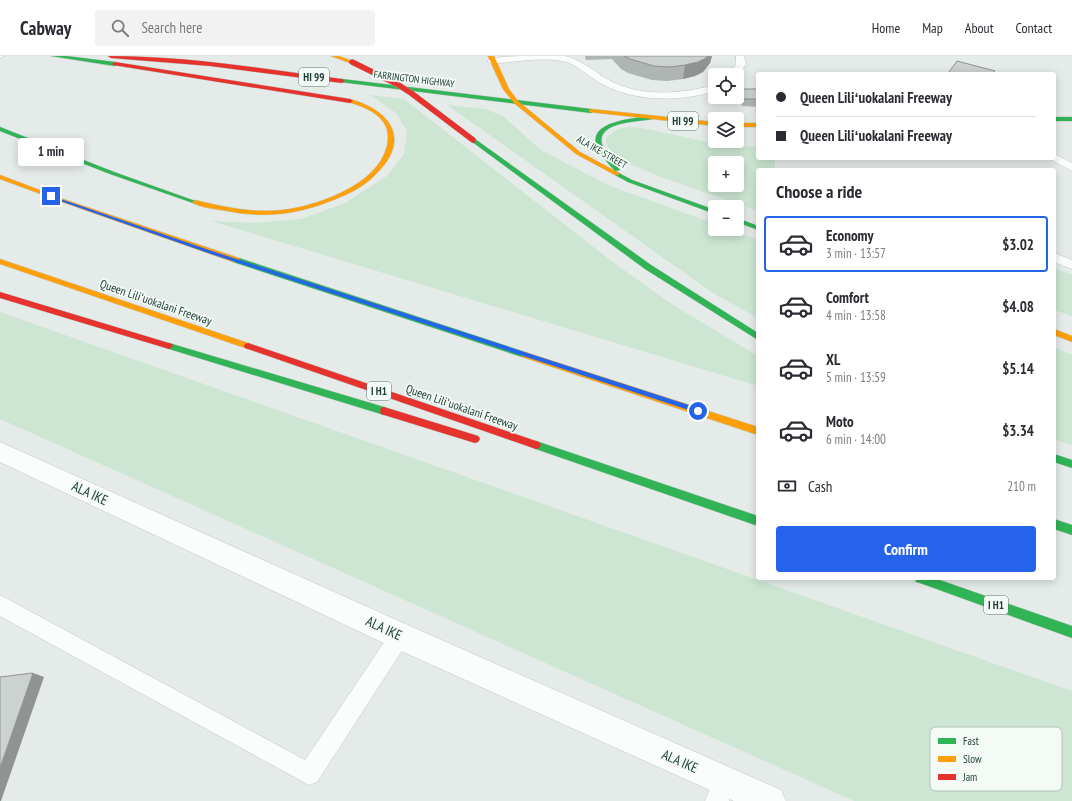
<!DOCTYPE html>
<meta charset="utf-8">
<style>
:root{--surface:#fff;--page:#f2f2f3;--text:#2b2b33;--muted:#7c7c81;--line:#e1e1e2;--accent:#2563eb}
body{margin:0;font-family:"PT Sans Narrow",sans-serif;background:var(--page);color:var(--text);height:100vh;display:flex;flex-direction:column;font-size:15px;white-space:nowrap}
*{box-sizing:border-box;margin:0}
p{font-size:13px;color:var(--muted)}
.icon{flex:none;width:22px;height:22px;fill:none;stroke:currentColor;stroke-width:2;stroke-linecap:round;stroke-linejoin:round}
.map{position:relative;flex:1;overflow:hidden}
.side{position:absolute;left:756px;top:112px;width:300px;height:412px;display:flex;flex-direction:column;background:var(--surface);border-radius:4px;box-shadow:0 2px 10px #0003}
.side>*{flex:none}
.top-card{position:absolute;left:756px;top:16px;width:300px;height:88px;border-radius:4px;box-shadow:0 2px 10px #0003;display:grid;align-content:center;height:88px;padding:0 20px;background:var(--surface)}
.controls{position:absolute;left:708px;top:12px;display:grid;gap:8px}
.controls a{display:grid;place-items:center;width:36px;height:36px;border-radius:4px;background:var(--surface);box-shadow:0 2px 10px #0003;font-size:20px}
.end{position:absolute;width:18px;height:18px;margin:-9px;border:5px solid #2563eb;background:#fff;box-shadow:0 0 0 2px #fff}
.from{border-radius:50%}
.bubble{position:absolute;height:28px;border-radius:4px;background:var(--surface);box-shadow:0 2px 10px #0003;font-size:13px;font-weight:600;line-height:28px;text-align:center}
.top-card b{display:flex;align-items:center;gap:14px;height:38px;font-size:15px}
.top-card b+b{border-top:1px solid var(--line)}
.top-card i{width:10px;height:10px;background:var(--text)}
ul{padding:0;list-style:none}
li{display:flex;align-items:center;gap:12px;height:56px;margin:0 8px 6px;padding:0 12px;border:2px solid transparent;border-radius:4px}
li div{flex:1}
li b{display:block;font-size:15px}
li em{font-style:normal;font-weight:600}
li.current{border-color:var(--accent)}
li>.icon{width:36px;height:36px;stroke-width:1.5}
h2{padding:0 20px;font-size:18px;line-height:48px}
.pay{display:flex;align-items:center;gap:10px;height:44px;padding:0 20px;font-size:15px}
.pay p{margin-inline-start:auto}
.action{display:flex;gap:8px;margin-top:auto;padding:8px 20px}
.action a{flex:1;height:46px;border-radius:4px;background:var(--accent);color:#fff;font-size:16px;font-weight:600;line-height:46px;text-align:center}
header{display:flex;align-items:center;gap:24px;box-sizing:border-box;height:56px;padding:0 20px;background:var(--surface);border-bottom:1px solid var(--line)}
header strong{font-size:19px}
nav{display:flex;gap:22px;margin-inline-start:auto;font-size:14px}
.search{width:280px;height:36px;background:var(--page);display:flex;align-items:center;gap:10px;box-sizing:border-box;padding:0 14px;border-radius:4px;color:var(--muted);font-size:15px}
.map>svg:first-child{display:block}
.green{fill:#cde6d3;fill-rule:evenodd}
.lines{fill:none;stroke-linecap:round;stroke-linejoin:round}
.lane-casing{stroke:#c2c8c5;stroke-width:1}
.street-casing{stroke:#c2c8c5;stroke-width:1}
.fast-casing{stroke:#c0c9c5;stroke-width:1}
.slow-casing{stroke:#c0c9c5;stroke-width:1}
.jam-casing{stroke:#c0c9c5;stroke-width:1}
.lane{fill:#fbfcfc;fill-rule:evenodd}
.street{fill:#fbfcfc;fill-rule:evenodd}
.fast{fill:#30b455;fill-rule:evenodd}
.slow{fill:#ff9f0a;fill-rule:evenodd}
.jam{fill:#e5322d;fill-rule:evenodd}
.rail-casing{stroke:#c7ccca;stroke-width:3}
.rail{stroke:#f4faf6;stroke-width:2;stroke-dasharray:5.5;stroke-linecap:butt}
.jam-bridge-casing{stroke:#bcc7c3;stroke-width:6;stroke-linecap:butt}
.jam-bridge{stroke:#e5322d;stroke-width:5.5}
.wall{fill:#afb5b2}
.shaded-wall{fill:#8f9391}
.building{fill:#ccd2cf;stroke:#8f9391}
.route{fill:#2563eb}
.labels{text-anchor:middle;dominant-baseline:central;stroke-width:3.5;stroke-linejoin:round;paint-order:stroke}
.far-street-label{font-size:10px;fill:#204236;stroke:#f4faf6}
.shield{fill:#f4faf6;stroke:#607970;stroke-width:1}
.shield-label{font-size:11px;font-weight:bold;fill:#204236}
.street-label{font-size:12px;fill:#204236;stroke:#f4faf6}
.near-street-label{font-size:14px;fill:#204236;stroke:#f4faf6}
.key{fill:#f4faf6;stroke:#b4c3bc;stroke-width:1}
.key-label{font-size:11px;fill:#204236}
</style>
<header>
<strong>Cabway</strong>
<div class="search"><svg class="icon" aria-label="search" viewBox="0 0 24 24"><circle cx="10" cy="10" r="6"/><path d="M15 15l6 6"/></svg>Search here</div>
<nav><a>Home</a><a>Map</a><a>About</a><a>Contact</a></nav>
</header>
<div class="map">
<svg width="1072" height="745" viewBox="0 0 1072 745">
<rect width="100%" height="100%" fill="#e5ebe8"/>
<g class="green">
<polygon points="370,39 404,43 614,207 673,249 758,300 758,330 211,165 255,167 301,163 345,147 387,120 404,98 407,75 396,57"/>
<polygon points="447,49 485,53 503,60 541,94 608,129 715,168 715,173 728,173 758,184 758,262 713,237"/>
<path d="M628,71L642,72L721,89L758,91V102H775V112L776,114H758V155L661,121L628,107L613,98L607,90L606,82L617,73ZM715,107H737V129H715Z"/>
<polygon points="1054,212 1072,219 1072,260 1054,254"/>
<polygon points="0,256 1072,635 1072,745 854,745 0,363"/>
<polygon points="1054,291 1072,299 1072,389 1054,383"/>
</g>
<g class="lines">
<defs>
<g id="lane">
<path d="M518,0H565C582,4 593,15 607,23C640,42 680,38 715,29V35C680,46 635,46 602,28C588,21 577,7 562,5C540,1 514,6 492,8L487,5L492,2Z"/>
<polygon points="736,0 744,0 746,8 737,21 737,19 730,19 736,8"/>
<polygon points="1054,98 1072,107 1072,115 1050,103 1049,102 1054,102"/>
<polygon points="1054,197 1072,204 1072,213 1054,206"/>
<polygon points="0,539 305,704 393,573 400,570 407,573 410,580 407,587 317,726 309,729 0,560"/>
<polygon points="725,713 733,716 736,724 729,745 705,745 717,716"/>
</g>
<polygon id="street" points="0,386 410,570 781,734 786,745 734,745 390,590 0,406"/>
<g id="fast">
<polygon points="51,0 66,0 115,6 118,8 115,10"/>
<polygon points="342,23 591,53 594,55 591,57 340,26 339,25"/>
<path d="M651,60L653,61V63C639,66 597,65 602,88C604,98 614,106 620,114L615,115C608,107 601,100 597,90C587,65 636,62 651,60Z"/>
<rect x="1054" y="61" width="18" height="4"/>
<polygon points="0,71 114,116 198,146 195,148 193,147 110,118 0,75"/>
<polygon points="471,83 475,83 651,209 758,277 758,284 645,213 471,85"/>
<polygon points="617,116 632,124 715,154 715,158 628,126 615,119 615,117"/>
<polygon points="737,162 758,170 758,174 737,166"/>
<polygon points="233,202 239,202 528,297 529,299 525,302 522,301 233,206"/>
<polygon points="169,287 384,351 387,352 388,355 387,358 384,359 166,292 165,290 166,288"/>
<polygon points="536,385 758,460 758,470 533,392 531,389 533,386"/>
<polygon points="1054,398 1072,404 1072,412 1054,406"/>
<polygon points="1054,463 1072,469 1072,479 1054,473"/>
<polygon points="915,522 934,522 1072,570 1072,582 920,527 916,526"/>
</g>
<g id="slow">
<polygon points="331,0 339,0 355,6 350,7"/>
<polygon points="488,0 494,0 509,33 518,45 580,96 619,117 619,119 615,119 576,98 514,47 503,33"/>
<path d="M350,43C393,55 411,85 375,119C363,132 344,140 328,146C295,159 261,162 227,155C216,153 200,152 192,146L195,144C228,152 261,159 295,152C330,145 386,123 388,82C389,60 365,51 348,46L347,45Z"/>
<polygon points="591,53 715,66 715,70 589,56 589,54"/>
<rect x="737" y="67" width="21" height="4"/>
<polygon points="0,119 66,144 239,202 240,204 236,206 233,206 62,146 0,123"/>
<polygon points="0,203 251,288 252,290 248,293 245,292 0,208"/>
<polygon points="1054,273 1072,280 1072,286 1054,279"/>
<polygon points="525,296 758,371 758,379 522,301 521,299 522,297"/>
</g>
<g id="jam">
<path d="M108,0C187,0 265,13 342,23L345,25L342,27L210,10L111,2Z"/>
<polygon points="115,6 350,43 353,45 350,47 113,9 112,8"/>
<polygon points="0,236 172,288 173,290 169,293 0,242"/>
<polygon points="248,287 539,386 541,389 539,392 536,393 245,292 244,290 245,288"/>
<polygon points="384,351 475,379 478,380 480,383 478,386 475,387 381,358 380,355 381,352"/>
</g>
</defs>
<use href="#lane" class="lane-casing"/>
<use href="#street" class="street-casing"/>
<use href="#fast" class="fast-casing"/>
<use href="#slow" class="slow-casing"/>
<use href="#jam" class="jam-casing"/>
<use href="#lane" class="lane"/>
<use href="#street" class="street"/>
<use href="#fast" class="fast"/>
<use href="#slow" class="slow"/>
<use href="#jam" class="jam"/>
<defs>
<polyline id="rail" points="0,1 3,0"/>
</defs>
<use href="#rail" class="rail-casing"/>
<use href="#rail" class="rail"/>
<defs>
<polyline id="jam-bridge" points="352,6 397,28 411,37 473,84"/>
</defs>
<use href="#jam-bridge" class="jam-bridge-casing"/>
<use href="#jam-bridge" class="jam-bridge"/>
</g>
<g class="wall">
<polygon points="585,0 712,0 710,7 703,16 695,20 683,23 667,25 652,24 628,17 621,13 612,3 586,4"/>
<polygon points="949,16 993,18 947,18"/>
<polygon points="741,33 758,33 758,51 742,50 739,40"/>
</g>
<g class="shaded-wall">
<polygon points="708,0 712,0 710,7 703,16 695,20 683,23 685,9"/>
<polygon points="33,617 44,621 1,745 0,745 0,712"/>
</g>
<g class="building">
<polygon points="624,0 708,0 706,2 698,6 685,9 670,11 654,10 630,3"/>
<polygon points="957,5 995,15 992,18 956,18 949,16"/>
<polygon points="741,33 758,33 758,43 744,43"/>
<polygon points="33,617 0,712 0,621"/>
</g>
<polygon class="route" points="49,139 215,196 698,352 701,355 698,357 211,198 49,141"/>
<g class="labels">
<g class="far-street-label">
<text transform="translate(414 23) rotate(7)">FARRINGTON HIGHWAY</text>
<text transform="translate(602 96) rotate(30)">ALA IKE STREET</text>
</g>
<g class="shield">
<rect x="299" y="12" width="30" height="18" rx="3"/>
<rect x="668" y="56" width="30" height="18" rx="3"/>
<rect x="367" y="326" width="24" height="18" rx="3"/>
<rect x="984" y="540" width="24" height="18" rx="3"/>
</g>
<g class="shield-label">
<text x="314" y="21">HI 99</text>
<text x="683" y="65">HI 99</text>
<text x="379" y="335">I H1</text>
<text x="996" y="549">I H1</text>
</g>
<g class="street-label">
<text transform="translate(156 246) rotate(19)">Queen Liliʻuokalani Freeway</text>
<text transform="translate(462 351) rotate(19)">Queen Liliʻuokalani Freeway</text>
</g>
<g class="near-street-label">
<text transform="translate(90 437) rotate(25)">ALA IKE</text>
<text transform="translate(384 572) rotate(25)">ALA IKE</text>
<text transform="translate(680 705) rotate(24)">ALA IKE</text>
</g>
</g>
<rect x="930" y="671" width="132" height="64" rx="6" class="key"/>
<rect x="938" y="682" width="18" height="6" fill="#30b455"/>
<rect x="938" y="700" width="18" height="6" fill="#ff9f0a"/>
<rect x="938" y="718" width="18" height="6" fill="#e5322d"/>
<g class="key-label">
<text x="963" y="689">Fast</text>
<text x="963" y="707">Slow</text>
<text x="963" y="725">Jam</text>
</g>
</svg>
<div class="controls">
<a><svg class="icon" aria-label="locate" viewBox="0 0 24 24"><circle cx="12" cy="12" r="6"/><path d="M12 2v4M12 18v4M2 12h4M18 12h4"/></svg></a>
<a><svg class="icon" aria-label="layers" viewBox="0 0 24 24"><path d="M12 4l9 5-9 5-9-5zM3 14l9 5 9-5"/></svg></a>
<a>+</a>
<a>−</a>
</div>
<i class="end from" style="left:698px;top:355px"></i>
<i class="end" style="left:51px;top:140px"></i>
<div class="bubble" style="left:18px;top:82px;width:66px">1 min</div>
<div class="top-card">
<b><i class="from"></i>Queen Liliʻuokalani Freeway</b>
<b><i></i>Queen Liliʻuokalani Freeway</b>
</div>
<section class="side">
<h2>Choose a ride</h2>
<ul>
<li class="current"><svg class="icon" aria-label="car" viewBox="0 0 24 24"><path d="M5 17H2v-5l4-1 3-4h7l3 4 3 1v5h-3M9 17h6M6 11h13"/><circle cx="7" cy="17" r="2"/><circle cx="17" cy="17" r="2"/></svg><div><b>Economy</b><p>3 min · 13:57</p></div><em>$3.02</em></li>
<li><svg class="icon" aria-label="car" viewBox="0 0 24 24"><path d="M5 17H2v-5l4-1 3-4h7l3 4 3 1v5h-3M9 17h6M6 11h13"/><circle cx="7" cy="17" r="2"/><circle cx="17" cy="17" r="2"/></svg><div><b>Comfort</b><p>4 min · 13:58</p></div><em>$4.08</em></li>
<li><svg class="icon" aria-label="car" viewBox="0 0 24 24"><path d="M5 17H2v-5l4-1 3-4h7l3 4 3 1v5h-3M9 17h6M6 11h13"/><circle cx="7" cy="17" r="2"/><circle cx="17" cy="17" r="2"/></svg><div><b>XL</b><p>5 min · 13:59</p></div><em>$5.14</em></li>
<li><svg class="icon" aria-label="car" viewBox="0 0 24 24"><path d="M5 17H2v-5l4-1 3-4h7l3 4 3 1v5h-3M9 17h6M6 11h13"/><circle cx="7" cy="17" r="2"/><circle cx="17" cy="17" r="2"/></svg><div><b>Moto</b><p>6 min · 14:00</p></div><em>$3.34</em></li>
</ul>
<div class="pay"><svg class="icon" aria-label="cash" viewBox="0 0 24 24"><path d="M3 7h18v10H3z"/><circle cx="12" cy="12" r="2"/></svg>Cash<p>210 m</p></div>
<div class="action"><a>Confirm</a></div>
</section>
</div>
